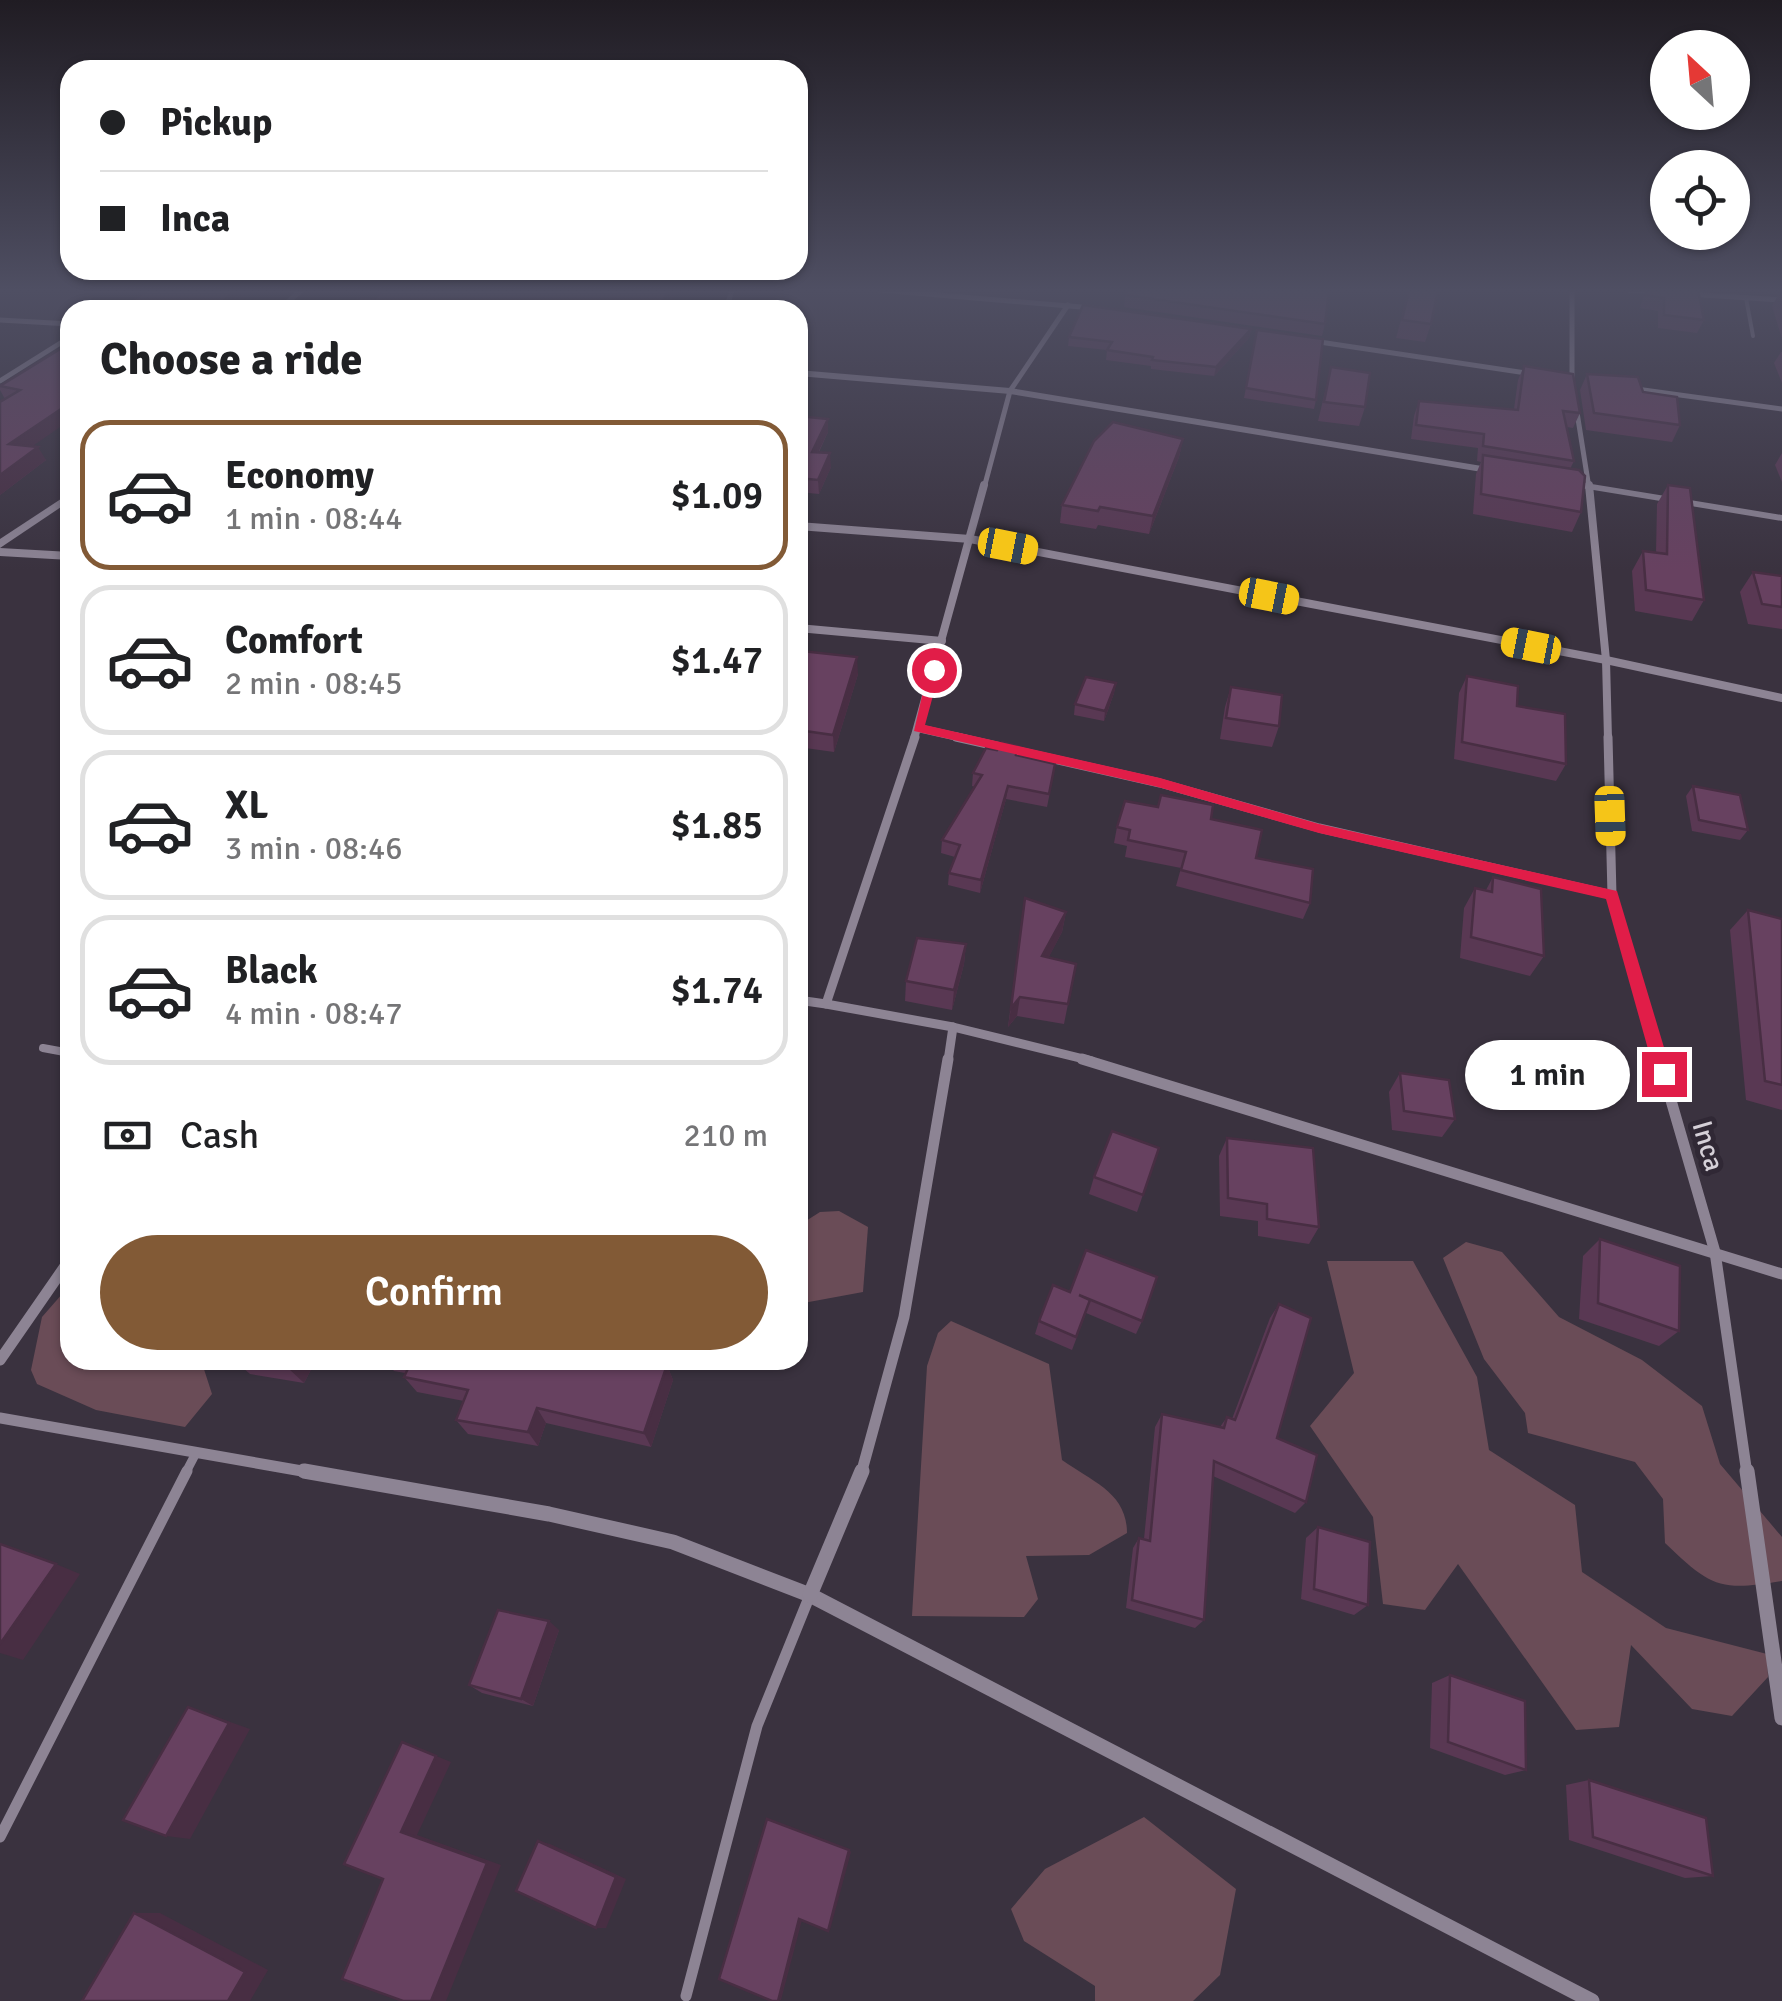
<!DOCTYPE html>
<meta charset="utf-8">
<style>
:root{--surface:#fff;--page:#f6f6f6;--text:#202124;--muted:#757577;--line:#e0e0e0;--accent:#825a36}
body{margin:0;font-family:Signika,sans-serif;background:var(--page);color:var(--text);height:100vh;display:flex;flex-direction:column;font-size:38px;white-space:nowrap}
*{box-sizing:border-box;margin:0}
p{font-size:32px;color:var(--muted)}
.icon{flex:none;width:55px;height:55px;fill:none;stroke:currentColor;stroke-width:2;stroke-linecap:round;stroke-linejoin:round}
.map{position:relative;flex:1;overflow:hidden}
.details{position:absolute;left:60px;top:300px;width:748px;height:1070px;display:flex;flex-direction:column;background:var(--surface);border-radius:30px;box-shadow:0 2px 8px #0004}
.details>*{flex:none}
.guide{position:absolute;left:60px;top:60px;width:748px;height:220px;border-radius:30px;box-shadow:0 2px 8px #0004;display:grid;align-content:center;height:220px;padding:0 40px;background:var(--surface)}
.needle{width:65px;rotate:334deg}
.controls{position:absolute;left:1650px;top:30px;display:grid;gap:20px}
.controls a{display:grid;place-items:center;width:100px;height:100px;border-radius:50%;background:var(--surface);box-shadow:0 2px 8px #0004;font-size:50px}
.end{position:absolute;width:45px;height:45px;margin:-22px;border:12px solid #e11d48;background:#fff;box-shadow:0 0 0 5px #fff}
.from{border-radius:50%}
.bubble{position:absolute;height:70px;border-radius:35px;background:var(--surface);box-shadow:0 2px 8px #0004;font-size:32px;font-weight:600;line-height:70px;text-align:center}
.car{position:absolute;width:30px;height:60px;margin:-30px -15px;border-radius:12px;box-shadow:0 0 8px 2px #0007;background:linear-gradient(#f5c518 24%,#345 0 40%,#f5c518 0 76%,#345 0 86%,#f5c518 0)}
.guide b{display:flex;align-items:center;gap:35px;height:95px;font-size:38px}
.guide b+b{border-top:2px solid var(--line)}
.guide i{width:25px;height:25px;background:var(--text)}
ul{padding:0;list-style:none}
li{display:flex;align-items:center;gap:30px;height:150px;margin:0 20px 15px;padding:0 20px;border:5px solid var(--line);border-radius:30px}
li div{flex:1}
li b{display:block;font-size:38px}
li em{font-style:normal;font-weight:600}
li.selected{border-color:var(--accent)}
li>.icon{width:90px;height:90px;stroke-width:1.5}
h2{padding:0 40px;font-size:45px;line-height:120px}
.pay{display:flex;align-items:center;gap:25px;height:110px;padding:0 40px;font-size:38px}
.pay p{margin-inline-start:auto}
.primary-button{display:flex;gap:20px;margin-top:auto;padding:20px 40px}
.primary-button a{flex:1;height:115px;border-radius:60px;background:var(--accent);color:#fff;font-size:40px;font-weight:600;line-height:115px;text-align:center}
.map>svg:first-child{display:block}
.green{fill:#6a4c57}
.lines{fill:none;stroke-linecap:round;stroke-linejoin:round}
.service-far3{stroke:#8d8494;stroke-width:4}
.service-far2{stroke:#8d8494;stroke-width:8}
.service-far1{stroke:#8d8494;stroke-width:9}
.service{stroke:#8d8494;stroke-width:11}
.minor-far4{stroke:#8d8494;stroke-width:5}
.minor-far3{stroke:#8d8494;stroke-width:8}
.minor-far2{stroke:#8d8494;stroke-width:9}
.minor-far1{stroke:#8d8494;stroke-width:11}
.minor{stroke:#8d8494;stroke-width:15}
.tertiary{fill:#8d8494;fill-rule:evenodd}
.wall{fill:#593853}
.shaded-wall{fill:#482e43}
.building{fill:#674160;stroke:#482e43;stroke-width:2.5}
.route{fill:#e11d48}
.labels{text-anchor:middle;dominant-baseline:central;stroke-width:10;stroke-linejoin:round;paint-order:stroke}
.street-label{font-size:28px;fill:#d5d0d8;stroke:#302835}
</style>
<div class="map">
<svg width="1782" height="2001" viewBox="0 0 1782 2001">
<rect width="100%" height="100%" fill="#3a323f"/>
<g class="green">
<polygon points="839,1211 868,1227 863,1292 798,1304 798,1226 820,1212"/>
<path d="M1466,1242L1502,1252L1559,1317L1642,1360L1702,1406L1720,1464L1782,1537V1581C1719,1592 1710,1586 1665,1543L1663,1499L1635,1462L1528,1433L1525,1413L1484,1359L1443,1258Z"/>
<polygon points="1327,1261 1413,1261 1477,1377 1489,1450 1575,1505 1582,1572 1666,1628 1767,1654 1768,1677 1732,1716 1692,1709 1631,1645 1619,1727 1576,1730 1458,1564 1425,1610 1383,1604 1373,1517 1310,1426 1354,1373"/>
<polygon points="70,1285 70,1360 201,1360 212,1394 185,1427 96,1410 37,1384 31,1370 42,1317"/>
<path d="M951,1321L1049,1364L1062,1460C1093,1482 1127,1493 1127,1533L1089,1555L1026,1556L1038,1599L1024,1617L912,1616L927,1366L938,1333Z"/>
<polygon points="1144,1817 1236,1889 1220,1975 1193,2001 1095,2001 1095,1986 1024,1941 1011,1909 1045,1869"/>
</g>
<g class="lines">
<polyline class="service-far3" points="1746,298 1753,336"/>
<polyline class="service-far2" points="43,1048 70,1053"/>
<polyline class="service-far1" points="185,1474 196,1453"/>
<g class="service">
<polyline points="0,1837 187,1471"/>
<polyline points="686,1996 757,1726 810,1595"/>
</g>
<g class="minor-far4">
<polyline points="880,290 1093,308"/>
<polyline points="1572,290 1572,384"/>
<polyline points="1628,290 1656,292"/>
<polyline points="1688,294 1782,300"/>
<polyline points="278,310 302,290"/>
<polyline points="726,310 732,290"/>
<polyline points="0,320 70,324"/>
<polyline points="1313,341 1533,374"/>
<polyline points="0,381 70,337"/>
<polyline points="1629,388 1782,409"/>
<polyline points="1576,406 1589,488"/>
<polyline points="984,488 1010,391 1068,305"/>
</g>
<g class="minor-far3">
<polyline points="1589,485 1606,660 1608,739"/>
<polyline points="798,526 970,539 1606,660 1782,698"/>
<polyline points="0,552 70,556"/>
<polyline points="798,628 942,641"/>
<polyline points="918,728 967,739"/>
<polyline points="914,739 984,485"/>
</g>
<g class="minor-far2">
<polyline points="915,737 826,1004 953,1027 1092,1061"/>
<polyline points="956,737 1160,783 1319,828 1612,895"/>
<polyline points="1608,737 1612,895 1660,1061"/>
<polyline points="798,1000 826,1004"/>
<polyline points="948,1061 953,1027"/>
</g>
<g class="minor-far1">
<polyline points="1082,1059 1782,1274"/>
<polyline points="1659,1059 1715,1252 1747,1474"/>
<polyline points="0,1360 70,1259"/>
<polyline points="0,1418 319,1474"/>
<polyline points="861,1474 904,1317 948,1059"/>
</g>
<g class="minor">
<polyline points="304,1471 549,1514 673,1542 810,1595 1592,2001"/>
<polyline points="1747,1471 1782,1718"/>
<polyline points="810,1595 862,1471"/>
</g>
<g class="tertiary">
<polygon points="798,370 1010,388 1500,469 1505,472 1500,475 1010,394 798,376"/>
<polygon points="1561,479 1782,515 1782,521 1557,484 1555,482"/>
<polygon points="70,493 70,501 0,548 0,539"/>
</g>
</g>
<g class="wall">
<polygon points="148,290 292,290 290,292 251,291 136,302"/>
<polygon points="1409,290 1431,324 1425,342 1396,338"/>
<polygon points="1645,290 1698,290 1704,320 1697,333 1658,328 1658,311 1640,308"/>
<polygon points="1767,290 1782,290 1782,339 1772,306 1778,295 1768,293"/>
<polygon points="1125,295 1325,324 1322,336 1124,307"/>
<polygon points="1251,329 1249,338 1214,376 1151,369 1151,366 1106,360 1107,350 1068,346 1069,337"/>
<polygon points="1257,330 1316,400 1314,409 1244,398"/>
<polygon points="70,343 33,446 46,460 0,495 5,399 0,390 0,386"/>
<polygon points="1781,352 1782,352 1782,383 1774,363"/>
<polygon points="1524,366 1580,413 1573,428 1567,427 1574,461 1570,469 1581,512 1572,532 1473,514 1476,474 1481,462 1477,461 1478,448 1411,439 1414,416 1419,401 1514,409 1518,380"/>
<polygon points="1331,367 1365,407 1359,426 1318,421"/>
<polygon points="1587,374 1643,392 1680,425 1672,442 1586,430 1580,390"/>
<polygon points="798,416 828,419 828,432 819,452 831,467 819,494 798,492"/>
<polygon points="1183,439 1179,457 1149,534 1098,525 1096,529 1060,523 1062,505"/>
<polygon points="1782,453 1782,482 1775,465"/>
<polygon points="1668,485 1704,600 1692,621 1635,611 1632,571 1643,551 1656,553 1657,504"/>
<polygon points="1753,572 1782,576 1782,629 1748,624 1740,592"/>
<polygon points="798,639 807,652 858,674 834,752 798,747"/>
<polygon points="1467,676 1517,706 1566,764 1556,781 1454,759 1459,693"/>
<polygon points="1116,683 1114,693 1104,721 1074,715 1075,704"/>
<polygon points="1231,687 1279,726 1272,747 1220,739 1225,707"/>
<polygon points="1017,755 1053,777 1047,807 1006,799 980,893 948,885 949,873 955,857 941,853 942,840 975,787 972,786 973,773"/>
<polygon points="1693,786 1748,830 1740,840 1692,831 1686,796"/>
<polygon points="1211,819 1310,903 1303,919 1176,886 1181,868 1125,857 1127,846 1114,843 1117,827"/>
<polygon points="1493,877 1544,956 1530,976 1460,958 1464,908 1475,888 1486,890"/>
<polygon points="1025,898 1066,912 1062,932 1048,958 1076,964 1064,1024 1017,1016 1008,1027"/>
<polygon points="1748,910 1782,919 1782,1110 1746,1100 1730,930"/>
<polygon points="966,944 964,964 952,1010 905,1001 906,981"/>
<polygon points="1400,1073 1455,1119 1442,1137 1392,1130 1389,1092"/>
<polygon points="1227,1138 1319,1227 1309,1244 1258,1236 1258,1221 1220,1216 1219,1156"/>
<polygon points="1159,1148 1137,1212 1089,1194 1094,1177"/>
<polygon points="1600,1239 1679,1331 1659,1346 1579,1319 1583,1256"/>
<polygon points="1053,1285 1142,1321 1136,1334 1086,1313 1072,1350 1035,1334 1039,1321"/>
<polygon points="1279,1304 1277,1438 1306,1502 1295,1513 1213,1476 1204,1620 1195,1628 1126,1608 1133,1548 1139,1538 1144,1539 1155,1427 1162,1414 1220,1427 1227,1417 1232,1419 1270,1318"/>
<polygon points="234,1360 316,1360 304,1383 250,1374"/>
<polygon points="385,1360 644,1360 667,1365 673,1380 651,1447 546,1423 538,1446 468,1434 456,1420 464,1401 417,1392 404,1377 405,1373 394,1371"/>
<polygon points="1318,1527 1368,1605 1354,1615 1301,1599 1306,1538"/>
<polygon points="559,1630 533,1706 482,1693 469,1685"/>
<polygon points="1450,1675 1526,1770 1505,1775 1430,1748 1432,1683"/>
<polygon points="1589,1780 1713,1876 1685,1878 1569,1840 1566,1785"/>
</g>
<g class="shaded-wall">
<polygon points="235,290 251,291 232,310 214,310"/>
<polygon points="670,290 679,290 666,310 661,304"/>
<polygon points="1251,329 1249,338 1214,376 1216,367"/>
<polygon points="70,403 70,420 17,457 9,444"/>
<polygon points="828,419 828,432 812,465 812,452"/>
<polygon points="1183,439 1179,457 1149,534 1153,516"/>
<polygon points="38,447 46,460 0,495 0,475"/>
<polygon points="830,453 831,467 819,494 818,480"/>
<polygon points="857,657 858,674 834,752 833,735"/>
<polygon points="1116,683 1114,693 1104,721 1105,711"/>
<polygon points="1008,786 1006,799 980,893 981,880"/>
<polygon points="1066,912 1062,932 1039,976 1042,956"/>
<polygon points="966,944 964,964 952,1010 954,990"/>
<polygon points="1020,997 1017,1016 1008,1027 1011,1008"/>
<polygon points="292,1360 316,1360 304,1383 288,1368"/>
<polygon points="667,1365 673,1380 651,1447 644,1433"/>
<polygon points="537,1408 546,1423 538,1446 528,1432"/>
<polygon points="56,1564 80,1574 23,1660 0,1653 0,1644"/>
<polygon points="549,1621 559,1630 533,1706 521,1699"/>
<polygon points="188,1707 250,1729 190,1839 166,1836"/>
<polygon points="402,1742 451,1762 417,1835 501,1865 446,2001 431,2001 401,1832"/>
<polygon points="538,1841 550,1844 626,1879 606,1928 596,1928"/>
<polygon points="849,1850 851,1852 830,1930 828,1931"/>
<polygon points="134,1913 160,1913 268,1970 250,2001 228,2001"/>
<polygon points="799,1919 802,1920 781,2000 778,2001"/>
</g>
<g class="building">
<polygon points="148,290 235,290 214,310 123,310 136,302 134,299"/>
<polygon points="383,290 670,290 661,304 707,308 706,310 345,310 360,297 375,298"/>
<polygon points="1128,290 1325,290 1329,291 1325,324 1125,295"/>
<polygon points="1409,290 1438,290 1431,324 1402,320"/>
<polygon points="1647,290 1698,290 1704,320 1664,315 1664,298 1645,295"/>
<polygon points="1083,305 1251,329 1216,367 1152,360 1153,357 1107,350 1112,342 1069,337"/>
<polygon points="1257,330 1323,339 1316,400 1246,388"/>
<polygon points="70,343 70,403 9,444 38,447 0,475 0,402 20,390 0,386"/>
<polygon points="1524,366 1573,374 1580,413 1563,411 1574,461 1483,446 1484,434 1416,425 1419,401 1518,410"/>
<polygon points="1331,367 1370,373 1365,407 1324,402"/>
<polygon points="1587,374 1638,377 1643,392 1677,397 1680,425 1594,413"/>
<polygon points="798,416 828,419 812,452 830,453 818,480 798,478"/>
<polygon points="1113,422 1183,439 1153,516 1100,507 1098,511 1062,505 1094,441"/>
<polygon points="1483,455 1579,470 1585,476 1581,512 1481,494"/>
<polygon points="1668,485 1690,488 1704,600 1646,590 1643,551 1667,554"/>
<polygon points="1753,572 1782,576 1782,607 1762,604"/>
<polygon points="798,639 807,641 801,651 857,657 833,735 798,730"/>
<polygon points="1467,676 1518,686 1517,706 1565,714 1566,764 1462,742"/>
<polygon points="1086,677 1116,683 1105,711 1075,704"/>
<polygon points="1231,687 1282,695 1279,726 1226,718"/>
<polygon points="1002,742 1018,746 1016,755 1055,764 1049,794 1008,786 981,880 949,873 960,845 942,840 982,775 973,773 986,748 997,750"/>
<polygon points="1693,786 1740,795 1748,830 1699,820"/>
<polygon points="1161,795 1213,805 1211,819 1262,830 1256,858 1313,869 1310,903 1181,870 1186,852 1128,840 1130,830 1117,827 1125,801 1158,807"/>
<polygon points="1493,877 1541,889 1544,956 1471,937 1475,888 1492,892"/>
<polygon points="1025,898 1066,912 1042,956 1076,964 1068,1004 1020,997 1011,1008"/>
<polygon points="1748,910 1782,919 1782,1085 1765,1081"/>
<polygon points="917,938 966,944 954,990 906,981"/>
<polygon points="1400,1073 1449,1080 1455,1119 1404,1111"/>
<polygon points="1112,1131 1159,1148 1143,1195 1094,1177"/>
<polygon points="1227,1138 1313,1148 1319,1227 1267,1219 1267,1204 1228,1198"/>
<polygon points="1600,1239 1680,1266 1679,1331 1598,1303"/>
<polygon points="1086,1250 1157,1277 1142,1321 1079,1295 1090,1300 1076,1337 1039,1321 1053,1285 1070,1292"/>
<polygon points="1279,1304 1311,1318 1277,1438 1317,1455 1306,1502 1214,1461 1204,1620 1132,1600 1139,1538 1150,1541 1162,1414 1224,1428 1227,1417 1235,1420"/>
<polygon points="240,1360 292,1360 288,1368"/>
<polygon points="401,1360 644,1360 667,1365 644,1433 537,1408 528,1432 456,1420 468,1390 404,1377 411,1362"/>
<polygon points="1318,1527 1370,1542 1368,1605 1314,1589"/>
<polygon points="0,1544 56,1564 0,1644"/>
<polygon points="498,1610 549,1621 521,1699 469,1685"/>
<polygon points="1450,1675 1525,1701 1526,1770 1448,1742"/>
<polygon points="188,1707 229,1723 166,1836 123,1820"/>
<polygon points="402,1742 436,1756 401,1832 487,1863 431,2001 403,2001 342,1979 383,1879 344,1864"/>
<polygon points="1589,1780 1706,1818 1713,1876 1593,1837"/>
<polygon points="767,1819 849,1850 828,1931 799,1919 778,2001 772,2001 719,1979"/>
<polygon points="538,1841 616,1877 596,1928 516,1891"/>
<polygon points="134,1913 245,1972 228,2001 82,2001"/>
</g>
<linearGradient id="sky" x2="0" y2="1"><stop stop-color="#201c23"/><stop offset="0.51" stop-color="#4f4f63"/><stop offset="1" stop-color="#4f4f63" stop-opacity="0"/></linearGradient>
<rect width="1782" height="570" fill="url(#sky)"/>
<polygon class="route" points="934,666 940,670 925,725 1160,778 1319,824 1617,891 1672,1074 1670,1078 1657,1078 1655,1074 1606,899 1319,833 1158,787 914,731 928,670"/>
<g class="labels">
<g class="street-label">
<text transform="translate(1708 1146) rotate(74)">Inca</text>
</g>
</g>
</svg>
<div class="controls">
<a><svg class="needle" viewBox="-14 -14 28 28"><path d="M0-13l5 13h-10z" fill="#e53935"/><path d="M0 13l5-13h-10z" fill="#757577"/></svg></a>
<a><svg class="icon" aria-label="locate" viewBox="0 0 24 24"><circle cx="12" cy="12" r="6"/><path d="M12 2v4M12 18v4M2 12h4M18 12h4"/></svg></a>
</div>
<i class="end from" style="left:934px;top:670px"></i>
<i class="end" style="left:1664px;top:1074px"></i>
<div class="bubble" style="left:1465px;top:1040px;width:165px">1 min</div>
<i class="car" style="left:1008px;top:546px;rotate:101deg"></i>
<i class="car" style="left:1269px;top:596px;rotate:101deg"></i>
<i class="car" style="left:1531px;top:646px;rotate:281deg"></i>
<i class="car" style="left:1610px;top:816px;rotate:178deg"></i>
<div class="guide">
<b><i class="from"></i>Pickup</b>
<b><i></i>Inca</b>
</div>
<section class="details">
<h2>Choose a ride</h2>
<ul>
<li class="selected"><svg class="icon" aria-label="car" viewBox="0 0 24 24"><path d="M5 17H2v-5l4-1 3-4h7l3 4 3 1v5h-3M9 17h6M6 11h13"/><circle cx="7" cy="17" r="2"/><circle cx="17" cy="17" r="2"/></svg><div><b>Economy</b><p>1 min · 08:44</p></div><em>$1.09</em></li>
<li><svg class="icon" aria-label="car" viewBox="0 0 24 24"><path d="M5 17H2v-5l4-1 3-4h7l3 4 3 1v5h-3M9 17h6M6 11h13"/><circle cx="7" cy="17" r="2"/><circle cx="17" cy="17" r="2"/></svg><div><b>Comfort</b><p>2 min · 08:45</p></div><em>$1.47</em></li>
<li><svg class="icon" aria-label="car" viewBox="0 0 24 24"><path d="M5 17H2v-5l4-1 3-4h7l3 4 3 1v5h-3M9 17h6M6 11h13"/><circle cx="7" cy="17" r="2"/><circle cx="17" cy="17" r="2"/></svg><div><b>XL</b><p>3 min · 08:46</p></div><em>$1.85</em></li>
<li><svg class="icon" aria-label="car" viewBox="0 0 24 24"><path d="M5 17H2v-5l4-1 3-4h7l3 4 3 1v5h-3M9 17h6M6 11h13"/><circle cx="7" cy="17" r="2"/><circle cx="17" cy="17" r="2"/></svg><div><b>Black</b><p>4 min · 08:47</p></div><em>$1.74</em></li>
</ul>
<div class="pay"><svg class="icon" aria-label="cash" viewBox="0 0 24 24"><path d="M3 7h18v10H3z"/><circle cx="12" cy="12" r="2"/></svg>Cash<p>210 m</p></div>
<div class="primary-button"><a>Confirm</a></div>
</section>
</div>
